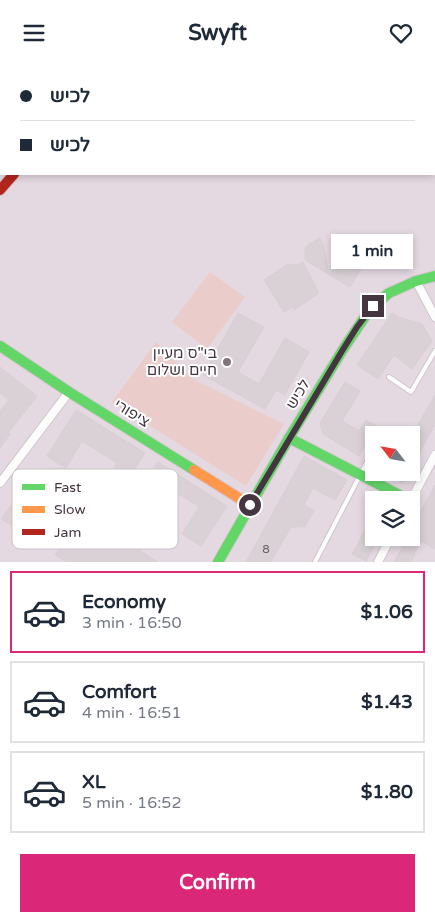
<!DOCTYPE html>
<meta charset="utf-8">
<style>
:root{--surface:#fff;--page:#f6f6f7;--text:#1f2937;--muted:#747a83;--line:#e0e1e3;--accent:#db2777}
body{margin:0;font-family:"Varela Round","Noto Sans Hebrew",sans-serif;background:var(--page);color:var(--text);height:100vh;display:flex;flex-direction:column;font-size:19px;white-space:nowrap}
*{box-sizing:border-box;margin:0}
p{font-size:16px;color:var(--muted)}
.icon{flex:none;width:28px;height:28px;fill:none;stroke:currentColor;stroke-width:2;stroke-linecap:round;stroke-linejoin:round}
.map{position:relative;height:497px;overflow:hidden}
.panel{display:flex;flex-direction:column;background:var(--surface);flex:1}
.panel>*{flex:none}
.guide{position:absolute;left:0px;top:0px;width:435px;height:110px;box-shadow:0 2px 8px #0003;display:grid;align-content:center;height:110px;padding:0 20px;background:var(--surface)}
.needle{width:32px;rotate:301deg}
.tools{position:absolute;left:365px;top:361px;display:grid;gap:10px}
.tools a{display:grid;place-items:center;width:55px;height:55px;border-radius:0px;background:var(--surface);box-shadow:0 2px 8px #0003;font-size:25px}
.end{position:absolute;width:22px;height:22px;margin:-11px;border:6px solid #453540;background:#fff;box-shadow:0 0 0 2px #fff}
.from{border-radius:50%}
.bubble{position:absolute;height:35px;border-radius:0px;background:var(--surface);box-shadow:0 2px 8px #0003;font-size:16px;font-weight:800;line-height:35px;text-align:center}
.guide b{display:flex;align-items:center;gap:18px;height:48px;font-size:19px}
.guide b+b{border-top:1px solid var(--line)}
.guide i{width:12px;height:12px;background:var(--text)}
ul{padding:9px 0 0;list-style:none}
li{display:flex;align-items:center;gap:15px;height:82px;margin:0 10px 8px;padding:0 10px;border:2px solid var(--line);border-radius:0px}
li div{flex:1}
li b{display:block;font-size:19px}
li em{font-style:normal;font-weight:800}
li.on{border-color:var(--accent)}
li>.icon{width:45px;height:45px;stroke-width:1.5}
.action{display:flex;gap:10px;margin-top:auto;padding:10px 20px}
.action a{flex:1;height:58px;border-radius:0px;background:var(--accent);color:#fff;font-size:20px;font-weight:800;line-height:58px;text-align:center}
header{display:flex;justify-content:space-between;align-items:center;height:65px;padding:0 20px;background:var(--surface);font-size:22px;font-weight:800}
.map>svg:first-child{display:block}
.residential{fill:#e5d9e1;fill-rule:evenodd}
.green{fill:#eacdcb}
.building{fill:#d9d1d6;stroke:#d7cfd5}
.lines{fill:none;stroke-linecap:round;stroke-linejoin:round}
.lane-casing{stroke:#cdc6cb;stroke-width:6}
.street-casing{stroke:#cdc6cb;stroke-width:10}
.fast-casing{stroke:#d4c6cf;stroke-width:12}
.slow-casing{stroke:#d4c6cf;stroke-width:12}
.jam-casing{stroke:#d4c6cf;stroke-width:12}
.path{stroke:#d0cace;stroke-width:2;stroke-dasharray:2.5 2.5;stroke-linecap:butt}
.lane{stroke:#fdfcfc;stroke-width:4}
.street{stroke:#fdfcfc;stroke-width:8}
.fast{stroke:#63d668;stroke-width:10}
.slow{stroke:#ff974d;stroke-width:10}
.jam{stroke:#b3261e;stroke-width:10}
.route{stroke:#453540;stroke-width:6}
.poi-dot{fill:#80747d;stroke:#fff;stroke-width:2}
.labels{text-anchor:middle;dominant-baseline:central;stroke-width:4;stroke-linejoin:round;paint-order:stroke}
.number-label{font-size:12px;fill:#6b5d66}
.poi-label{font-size:15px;fill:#453540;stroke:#fff;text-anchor:end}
.street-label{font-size:15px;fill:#453540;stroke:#fff}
.key{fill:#fff;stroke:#c7c2c6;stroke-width:1}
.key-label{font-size:14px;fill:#453540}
</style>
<header><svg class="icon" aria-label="menu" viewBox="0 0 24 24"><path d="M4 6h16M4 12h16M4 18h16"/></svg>Swyft<svg class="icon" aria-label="heart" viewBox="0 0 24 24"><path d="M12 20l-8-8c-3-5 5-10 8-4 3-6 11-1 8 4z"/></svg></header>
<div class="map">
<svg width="435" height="497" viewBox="0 0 435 497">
<rect width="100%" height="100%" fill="#efe9ed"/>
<path class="residential" d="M0,0H435V497H0ZM1,1H434V109H1ZM374,370H411V408H374ZM374,435H411V472H374Z"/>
<g class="green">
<polygon points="210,207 245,232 207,284 172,257"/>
<polygon points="156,277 193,314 284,359 246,421 112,337"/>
</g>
<g class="building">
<polygon points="320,173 324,181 328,206 342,182 366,196 350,222 305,195 305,184 309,179"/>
<polygon points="303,197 319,228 294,245 292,242 284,247 264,215 288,199 297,200"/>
<polygon points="238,248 264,262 238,307 259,319 285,273 309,287 285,330 276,325 265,344 203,310"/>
<polygon points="392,248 398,252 422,259 432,276 412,304 394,290 378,314 357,300"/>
<polygon points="0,302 37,331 8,368 10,369 0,383 0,346 9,335 0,328"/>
<polygon points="345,317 360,326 342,356 359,366 366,355 376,361 359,391 323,369 320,358"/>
<polygon points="435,330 435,360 411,402 411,372"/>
<polygon points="76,345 145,388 112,440 97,431 117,398 82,376 66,403 47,391"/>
<polygon points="304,391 347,415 335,435 313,423 304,440 314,445 305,462 291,462 271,497 246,497"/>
<polygon points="158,397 227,441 201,481 182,469 199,442 167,421 150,447 133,436"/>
<polygon points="65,403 60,412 87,432 84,442 100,452 106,464 158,497 67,497 55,490 76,459 43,432 31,442 32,444 17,463 1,454 37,405"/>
<polygon points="384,408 409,408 403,418"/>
<polygon points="435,420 435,484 421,476 414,489 415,490 411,497 394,497 404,479 403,479 406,472 411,472 411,464"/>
<polygon points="374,449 374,481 366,496 352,489"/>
</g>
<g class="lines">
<defs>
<g id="lane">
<polyline points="389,312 411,327 435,286"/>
<polyline points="315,497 368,395"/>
</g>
<g id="street">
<polyline points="268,0 270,1"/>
<polyline points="424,0 425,1"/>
<polyline points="242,1 243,0"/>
<polyline points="416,216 435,252"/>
<polyline points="0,418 69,327"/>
<polyline points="411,435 435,390"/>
<polyline points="378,497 391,472"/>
</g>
<g id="fast">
<polyline points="0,281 69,327 194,405"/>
<polyline points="289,373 409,435"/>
<polyline points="218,497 289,373 342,286 366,250 373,241 389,228 416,216 435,211"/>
</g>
<g id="slow">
<polyline points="74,0 74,1"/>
<polyline points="0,104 1,103"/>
<polyline points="194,405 250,440"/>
</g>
<g id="jam">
<polyline points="90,0 90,1"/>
<polyline points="0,125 14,109"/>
</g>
</defs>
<use href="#lane" class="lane-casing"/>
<use href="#street" class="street-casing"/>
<use href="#fast" class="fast-casing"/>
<use href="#slow" class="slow-casing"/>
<use href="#jam" class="jam-casing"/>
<polyline class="path" points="434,106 435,107"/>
<use href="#lane" class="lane"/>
<use href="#street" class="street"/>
<use href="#fast" class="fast"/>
<use href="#slow" class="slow"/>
<use href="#jam" class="jam"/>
</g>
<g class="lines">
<polyline class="route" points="250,440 342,286 357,262 373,241"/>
</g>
<circle class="poi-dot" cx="227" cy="297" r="5"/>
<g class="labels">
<g class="number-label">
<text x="266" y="484">8</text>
</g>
<g class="poi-label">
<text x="217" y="288">בי"ס מעיין<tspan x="217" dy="17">חיים ושלום</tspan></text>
</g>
<g class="street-label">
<text transform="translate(298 329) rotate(-59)">לכיש</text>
<text transform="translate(132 348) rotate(32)">ציפורי</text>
</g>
</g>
<rect x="12" y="404" width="166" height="80" rx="8" class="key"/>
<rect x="22" y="419" width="23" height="6" fill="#63d668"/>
<rect x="22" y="441" width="23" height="7" fill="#ff974d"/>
<rect x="22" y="464" width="23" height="6" fill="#b3261e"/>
<g class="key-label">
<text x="54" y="427">Fast</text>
<text x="54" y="449">Slow</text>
<text x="54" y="472">Jam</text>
</g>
</svg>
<div class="tools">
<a><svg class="needle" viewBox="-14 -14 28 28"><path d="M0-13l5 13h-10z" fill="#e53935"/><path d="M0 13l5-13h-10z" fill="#747a83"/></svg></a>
<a><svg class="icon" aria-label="layers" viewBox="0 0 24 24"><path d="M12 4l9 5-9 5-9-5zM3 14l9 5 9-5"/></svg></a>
</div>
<i class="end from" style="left:250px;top:440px"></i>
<i class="end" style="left:373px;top:241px"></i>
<div class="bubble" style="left:331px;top:169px;width:82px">1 min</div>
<div class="guide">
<b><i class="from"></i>לכיש</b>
<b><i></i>לכיש</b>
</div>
</div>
<section class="panel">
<ul>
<li class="on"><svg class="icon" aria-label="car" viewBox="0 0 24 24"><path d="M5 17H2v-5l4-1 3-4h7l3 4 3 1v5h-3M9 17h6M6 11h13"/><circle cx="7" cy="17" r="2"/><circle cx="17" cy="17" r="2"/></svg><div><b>Economy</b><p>3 min · 16:50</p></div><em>$1.06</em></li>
<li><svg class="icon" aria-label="car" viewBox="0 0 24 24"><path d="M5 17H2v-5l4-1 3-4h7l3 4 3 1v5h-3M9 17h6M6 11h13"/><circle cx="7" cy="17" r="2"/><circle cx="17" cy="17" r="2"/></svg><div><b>Comfort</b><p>4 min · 16:51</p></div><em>$1.43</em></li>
<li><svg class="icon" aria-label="car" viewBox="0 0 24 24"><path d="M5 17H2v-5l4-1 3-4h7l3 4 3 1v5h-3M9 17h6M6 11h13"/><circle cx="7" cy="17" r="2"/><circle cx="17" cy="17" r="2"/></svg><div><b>XL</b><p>5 min · 16:52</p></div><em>$1.80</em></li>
</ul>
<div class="action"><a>Confirm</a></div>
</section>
